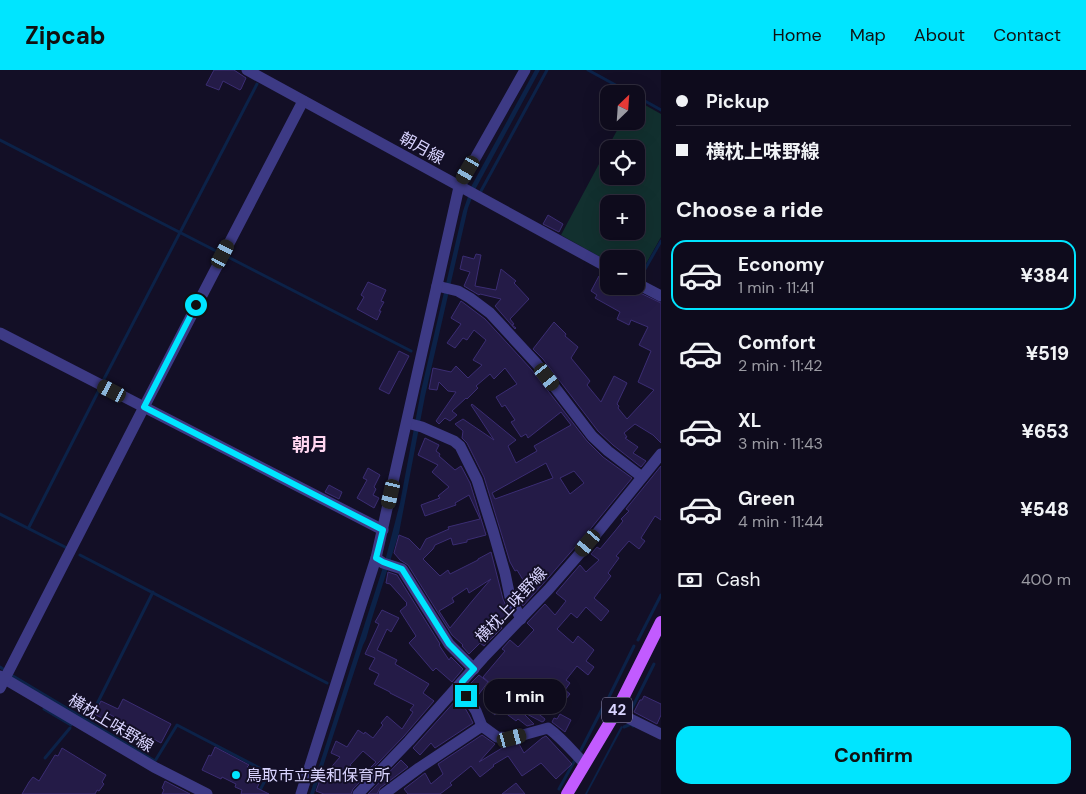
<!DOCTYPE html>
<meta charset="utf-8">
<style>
:root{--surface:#0e0b1c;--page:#171425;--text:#f1f3f6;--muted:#9b9ba3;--line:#2e2b3b;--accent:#00e5ff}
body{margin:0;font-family:"DM Sans","Noto Sans JP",sans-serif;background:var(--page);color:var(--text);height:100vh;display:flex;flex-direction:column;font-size:19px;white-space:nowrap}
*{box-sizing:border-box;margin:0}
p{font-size:16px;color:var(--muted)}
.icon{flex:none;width:28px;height:28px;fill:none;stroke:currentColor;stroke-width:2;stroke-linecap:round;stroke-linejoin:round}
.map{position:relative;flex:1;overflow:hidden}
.drawer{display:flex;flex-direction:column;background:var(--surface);width:425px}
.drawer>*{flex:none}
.guide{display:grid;align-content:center;height:110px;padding:0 15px;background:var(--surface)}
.needle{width:32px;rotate:25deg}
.tools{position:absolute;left:600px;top:15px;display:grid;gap:10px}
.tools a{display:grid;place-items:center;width:45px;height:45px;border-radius:10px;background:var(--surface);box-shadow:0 5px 20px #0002,0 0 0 1px var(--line);font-size:25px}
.end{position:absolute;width:22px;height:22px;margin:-11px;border:6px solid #00e5ff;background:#111;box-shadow:0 0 0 2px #111}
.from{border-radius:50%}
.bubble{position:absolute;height:35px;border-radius:15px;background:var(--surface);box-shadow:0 5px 20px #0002,0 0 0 1px var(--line);font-size:16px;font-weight:800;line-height:35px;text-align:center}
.car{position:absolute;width:15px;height:30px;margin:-15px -8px;border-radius:6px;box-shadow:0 0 4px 1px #0007;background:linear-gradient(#222 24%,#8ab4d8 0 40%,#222 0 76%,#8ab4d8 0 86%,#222 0)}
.guide b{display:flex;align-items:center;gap:18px;height:48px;font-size:19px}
.guide b+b{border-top:1px solid var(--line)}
.guide i{width:12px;height:12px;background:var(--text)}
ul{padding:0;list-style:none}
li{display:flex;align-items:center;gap:15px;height:70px;margin:0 10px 8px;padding:0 5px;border:2px solid transparent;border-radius:15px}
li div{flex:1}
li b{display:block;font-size:19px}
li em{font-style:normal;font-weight:800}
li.current{border-color:var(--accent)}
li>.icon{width:45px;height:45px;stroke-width:1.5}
h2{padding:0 15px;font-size:22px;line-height:60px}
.pay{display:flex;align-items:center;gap:12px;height:55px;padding:0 15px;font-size:19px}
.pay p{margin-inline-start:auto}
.cta{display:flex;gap:10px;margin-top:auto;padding:10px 15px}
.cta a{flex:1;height:58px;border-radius:15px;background:var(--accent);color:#111;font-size:20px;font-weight:800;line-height:58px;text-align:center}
header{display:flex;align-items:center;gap:30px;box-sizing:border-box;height:70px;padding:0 25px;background:var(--accent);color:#111}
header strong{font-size:24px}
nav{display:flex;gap:28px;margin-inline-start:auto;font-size:18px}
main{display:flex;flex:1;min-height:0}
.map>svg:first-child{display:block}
.green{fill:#12302f;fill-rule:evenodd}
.water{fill:#0c2248}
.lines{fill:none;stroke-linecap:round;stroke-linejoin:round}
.stream{stroke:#0c2248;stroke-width:3}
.building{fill:#241b47;stroke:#3b2d73;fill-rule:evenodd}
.street{stroke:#3d3a85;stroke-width:11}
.primary{stroke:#c25bff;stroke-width:12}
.route{stroke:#00e5ff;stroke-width:6}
.poi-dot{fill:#00e5ff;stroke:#130f26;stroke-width:2}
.labels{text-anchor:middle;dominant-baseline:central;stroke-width:4;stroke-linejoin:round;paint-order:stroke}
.shield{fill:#130f26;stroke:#9e99be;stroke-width:1}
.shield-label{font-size:15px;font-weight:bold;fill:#d9d4ff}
.street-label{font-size:16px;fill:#d9d4ff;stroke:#130f26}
.poi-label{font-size:16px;fill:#d9d4ff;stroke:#130f26;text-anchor:start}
.neighbourhood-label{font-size:18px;font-weight:bold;fill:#ffd6f0;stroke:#130f26}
</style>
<header>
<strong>Zipcab</strong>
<nav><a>Home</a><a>Map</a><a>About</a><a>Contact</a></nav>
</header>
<main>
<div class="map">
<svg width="661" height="724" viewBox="0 0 661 724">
<rect width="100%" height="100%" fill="#130f26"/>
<path class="green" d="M636,30L661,44V167L638,208L636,207V189H609V192L561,165L622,51H636ZM609,79H636V106H609ZM609,134H636V161H609Z"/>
<g class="water">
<polygon points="535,0 540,0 476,118 468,138 425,326 399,463 373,545 366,569 363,575 314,724 310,724 385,491 400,433 421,321 463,141 472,115"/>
<polygon points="621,656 623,657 587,724 585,724"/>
</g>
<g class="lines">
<g class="stream">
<polyline points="588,0 632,24"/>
<polyline points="636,26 661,40"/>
<polyline points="0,70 220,183"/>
<polyline points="481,121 547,0"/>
<polyline points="228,187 411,281"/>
<polyline points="641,206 661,171"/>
<polyline points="103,311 257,14"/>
<polyline points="0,444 67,478"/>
<polyline points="29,457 99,320"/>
<polyline points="80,485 327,613"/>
<polyline points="638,570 661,525"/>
<polyline points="0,597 3,599"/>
<polyline points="13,606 155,691 177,655 269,703 258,724"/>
<polyline points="608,629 634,576"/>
<polyline points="44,639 71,655"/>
<polyline points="630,642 654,594"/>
<polyline points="89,650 153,522"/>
<polyline points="624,657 631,654 633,656"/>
<polyline points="581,680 603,637"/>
<polyline points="45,688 70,658"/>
<polyline points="559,719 575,690"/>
</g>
</g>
<g class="building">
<polygon points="214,0 234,0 246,8 241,19 240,20 223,11 219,20 206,15"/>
<polygon points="548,145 563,154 559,162 543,154"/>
<polygon points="476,184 481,185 475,216 496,220 501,199 516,211 514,213 529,229 510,249 514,254 512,255 516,258 515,259 495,236 501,229 480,224 479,225 464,216 470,202 460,199 463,186 474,189"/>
<polygon points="599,206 609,210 609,216 620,216 635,224 636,221 661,233 661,373 653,365 635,354 624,363 627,367 625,368 638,377 633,383 646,391 641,397 613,375 598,361 543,289 533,279 554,252 566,264 565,266 578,277 571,288 590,311 587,315 601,332 614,306 627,313 617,334 619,336 618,338 627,349 654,320 638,312 651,281 639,275 648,257 631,250 629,255 617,249 620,242 595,228 597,225 591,221"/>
<polygon points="368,212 386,220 381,231 384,232 379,241 381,241 377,250 357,239 364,227 361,225"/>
<path d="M461,231L485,249L531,299L587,371L603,387L632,408L583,468L542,515L523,536L517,525L516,519L525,513L517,500L515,501L510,492L484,407L467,373L462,368L463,361L455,354L463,349L494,370L471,335L472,334L516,370L508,376L516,393L537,381L534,376L571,355L561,342L528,368L526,364L521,367L511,352L515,350L505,335L502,337L496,327L517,314L505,298L494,309L490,304L476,316L478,318L467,329L466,328L452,341L457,345L450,351L445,348L439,354L436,351L456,322L448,321L439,312L437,320L429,319L433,298L451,302L456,296L468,308L482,295L473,290L486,270L474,260L467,270L463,268L455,278L447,273L461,254L451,248ZM546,393L553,408L495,429L492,423ZM574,401L584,413L570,424L560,408Z"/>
<polygon points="399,281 409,286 389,324 379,319"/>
<path d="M425,368L439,375L436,381L440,384L439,386L455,400L461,396L470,413L486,465L467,470V472L453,475L451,468L435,475L433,479L423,489L440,506L448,500L450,504L478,490V489L491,482L503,529L510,545L498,553L502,558L484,576L480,573L469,584L462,576L463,575L452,565L408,495L400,490L394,483L399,465L409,469L420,480L426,469L449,459L448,457L480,449L469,425L455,433L456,435L425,446L421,435L440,428L438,426L449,417L432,402L438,395L418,385ZM491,509L473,530L450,558L439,541L454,532L452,528L467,518L469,523Z"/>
<polygon points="661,396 661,450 655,446 641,468 645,471 639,479 629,471 616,486 619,488 608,503 611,506 594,528 609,541 601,551 586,537 577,548 571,543 557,559 573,573 578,566 594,580 586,591 594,597 588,605 577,596 566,610 570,613 565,620 570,624 561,635 553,629 555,626 541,616 526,634 545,649 544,651 542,652 521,641 534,654 527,656 518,649 516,651 500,639 495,645 489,640 503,625 483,607 505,581 502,579 510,570 518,577 534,560 527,553 545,534 555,545 566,531 556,523 580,495 586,502 599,490 591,484 597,477 600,479 615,461 623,451 621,449 629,441 626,439"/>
<polygon points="368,398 380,405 374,417 376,419 373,425 379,428 374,438 357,428 367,410 363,408"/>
<polygon points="329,415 342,422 339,429 325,422"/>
<polygon points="388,502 397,505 440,574 439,575 449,590 451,587 463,599 452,612 436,598 433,601 409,573 416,566 400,541 407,535 406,534 407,533 390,514 386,513"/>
<path d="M382,540L399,548L391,562L387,559L377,580L397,590L395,594L429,614L423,623L434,631L404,666L353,719L351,724H324L316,721L320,710L340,687L331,683L336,671L347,677L358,660L364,664L365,662L373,668L383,655L381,653L387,646L402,659L413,642L410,640L414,635L390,623V622L374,614L379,604L369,599L375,588L365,584L379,554L375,552ZM363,681L376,692L362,706L350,695Z"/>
<polygon points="479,605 488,612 476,628 473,623 470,614"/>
<polygon points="644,626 661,634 661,645 657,654 634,642 640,630 642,630"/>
<polygon points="123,629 171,654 161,673 123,653 124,652 109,644 106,650 94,644 101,631 118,639"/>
<polygon points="456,630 462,633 469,645 473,653 435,678 431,673 420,685 413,678"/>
<polygon points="560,644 571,650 565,662 552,652 554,648 557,649"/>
<polygon points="482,665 495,674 479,692 507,675 519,674 524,683 542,668 546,666 572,694 556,709 541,693 522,706 508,686 493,695 494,696 480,707 471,696 450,713 452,715 440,724 408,724 404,719 425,703 431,714 443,704 438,694"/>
<polygon points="215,677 249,695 247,697 263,705 257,718 269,724 241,724 242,720 235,717 236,714 222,707 221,709 202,700 209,685 211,686"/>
<polygon points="62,678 106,705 102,712 104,714 99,721 97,720 95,724 22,724 29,712 33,707 39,711 55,685 58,686"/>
<polygon points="401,690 408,697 380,718 377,724 368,724"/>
<polygon points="165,711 190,724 162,724 164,720 162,718"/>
<polygon points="516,713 525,724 502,724"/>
</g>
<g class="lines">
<g class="street">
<polyline points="247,0 609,198"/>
<polyline points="636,213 661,226"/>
<polyline points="437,216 458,221 470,228 490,243 537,294 592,366 608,381 642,407"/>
<polyline points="0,263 383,460"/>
<polyline points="407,353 422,357 454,371 460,376 477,410 493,461 505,503 510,527 521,549"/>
<polyline points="376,488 383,493 402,499 449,574 474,599"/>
<polyline points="0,606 154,697 207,724"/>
<path d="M462,612L466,626L476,641L482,656L497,667L512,668L548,658C562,668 573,682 585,694"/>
<polyline points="0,618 144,337 303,31"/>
<polyline points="616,642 661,664"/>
<polyline points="301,724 376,488 459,117 525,0"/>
<polyline points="358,724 409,671 483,588 548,520 589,473 661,384"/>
<polyline points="384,724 419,698 482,656"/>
</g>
<polyline class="primary" points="567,724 616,642 661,552"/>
</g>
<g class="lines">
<polyline class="route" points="196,235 144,337 383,460 376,488 383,492 402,499 449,574 474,599 462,612 466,626"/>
</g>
<circle class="poi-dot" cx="236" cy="705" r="5"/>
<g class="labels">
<rect class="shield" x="602" y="627.5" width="30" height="25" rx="4"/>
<g class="shield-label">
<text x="617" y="640">42</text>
</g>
<g class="street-label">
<text transform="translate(422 78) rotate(29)">朝月線</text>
<text transform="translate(511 535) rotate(-47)">横枕上味野線</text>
<text transform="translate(111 653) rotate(31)">横枕上味野線</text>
</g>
<g class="poi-label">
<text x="246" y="705">鳥取市立美和保育所</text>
</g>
<g class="neighbourhood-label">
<text x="310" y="375">朝月</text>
</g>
</g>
</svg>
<div class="tools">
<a><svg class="needle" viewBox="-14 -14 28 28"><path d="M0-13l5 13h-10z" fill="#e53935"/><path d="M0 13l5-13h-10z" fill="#9b9ba3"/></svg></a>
<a><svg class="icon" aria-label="locate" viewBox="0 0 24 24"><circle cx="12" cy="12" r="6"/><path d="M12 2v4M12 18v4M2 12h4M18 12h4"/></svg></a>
<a>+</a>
<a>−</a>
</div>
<i class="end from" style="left:196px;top:235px"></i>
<i class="end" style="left:466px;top:626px"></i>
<div class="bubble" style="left:484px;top:609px;width:82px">1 min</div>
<i class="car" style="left:468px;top:100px;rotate:210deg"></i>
<i class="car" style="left:223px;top:184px;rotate:28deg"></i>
<i class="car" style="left:547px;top:307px;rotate:142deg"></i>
<i class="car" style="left:112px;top:321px;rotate:297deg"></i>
<i class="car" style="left:391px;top:424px;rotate:193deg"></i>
<i class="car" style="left:588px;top:473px;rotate:220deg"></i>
<i class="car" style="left:512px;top:668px;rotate:75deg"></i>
</div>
<section class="drawer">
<div class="guide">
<b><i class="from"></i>Pickup</b>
<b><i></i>横枕上味野線</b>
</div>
<h2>Choose a ride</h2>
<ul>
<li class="current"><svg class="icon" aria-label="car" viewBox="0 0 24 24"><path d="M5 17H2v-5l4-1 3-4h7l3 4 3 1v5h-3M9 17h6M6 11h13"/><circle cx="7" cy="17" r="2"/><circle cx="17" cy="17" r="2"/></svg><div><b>Economy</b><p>1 min · 11:41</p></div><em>¥384</em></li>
<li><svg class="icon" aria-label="car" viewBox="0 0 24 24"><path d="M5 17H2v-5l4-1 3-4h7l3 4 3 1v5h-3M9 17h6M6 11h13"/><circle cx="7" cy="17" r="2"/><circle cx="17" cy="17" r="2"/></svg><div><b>Comfort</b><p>2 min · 11:42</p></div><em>¥519</em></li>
<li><svg class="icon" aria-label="car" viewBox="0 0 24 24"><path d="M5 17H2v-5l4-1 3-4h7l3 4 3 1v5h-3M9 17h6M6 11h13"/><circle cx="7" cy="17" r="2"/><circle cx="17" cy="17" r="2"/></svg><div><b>XL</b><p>3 min · 11:43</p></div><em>¥653</em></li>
<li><svg class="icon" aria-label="car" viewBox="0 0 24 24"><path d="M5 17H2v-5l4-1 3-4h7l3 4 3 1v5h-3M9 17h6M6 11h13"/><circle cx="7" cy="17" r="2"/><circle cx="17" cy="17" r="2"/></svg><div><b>Green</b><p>4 min · 11:44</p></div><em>¥548</em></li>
</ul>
<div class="pay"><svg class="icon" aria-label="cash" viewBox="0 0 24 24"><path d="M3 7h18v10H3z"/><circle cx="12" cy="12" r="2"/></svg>Cash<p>400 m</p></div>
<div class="cta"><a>Confirm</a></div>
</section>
</main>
